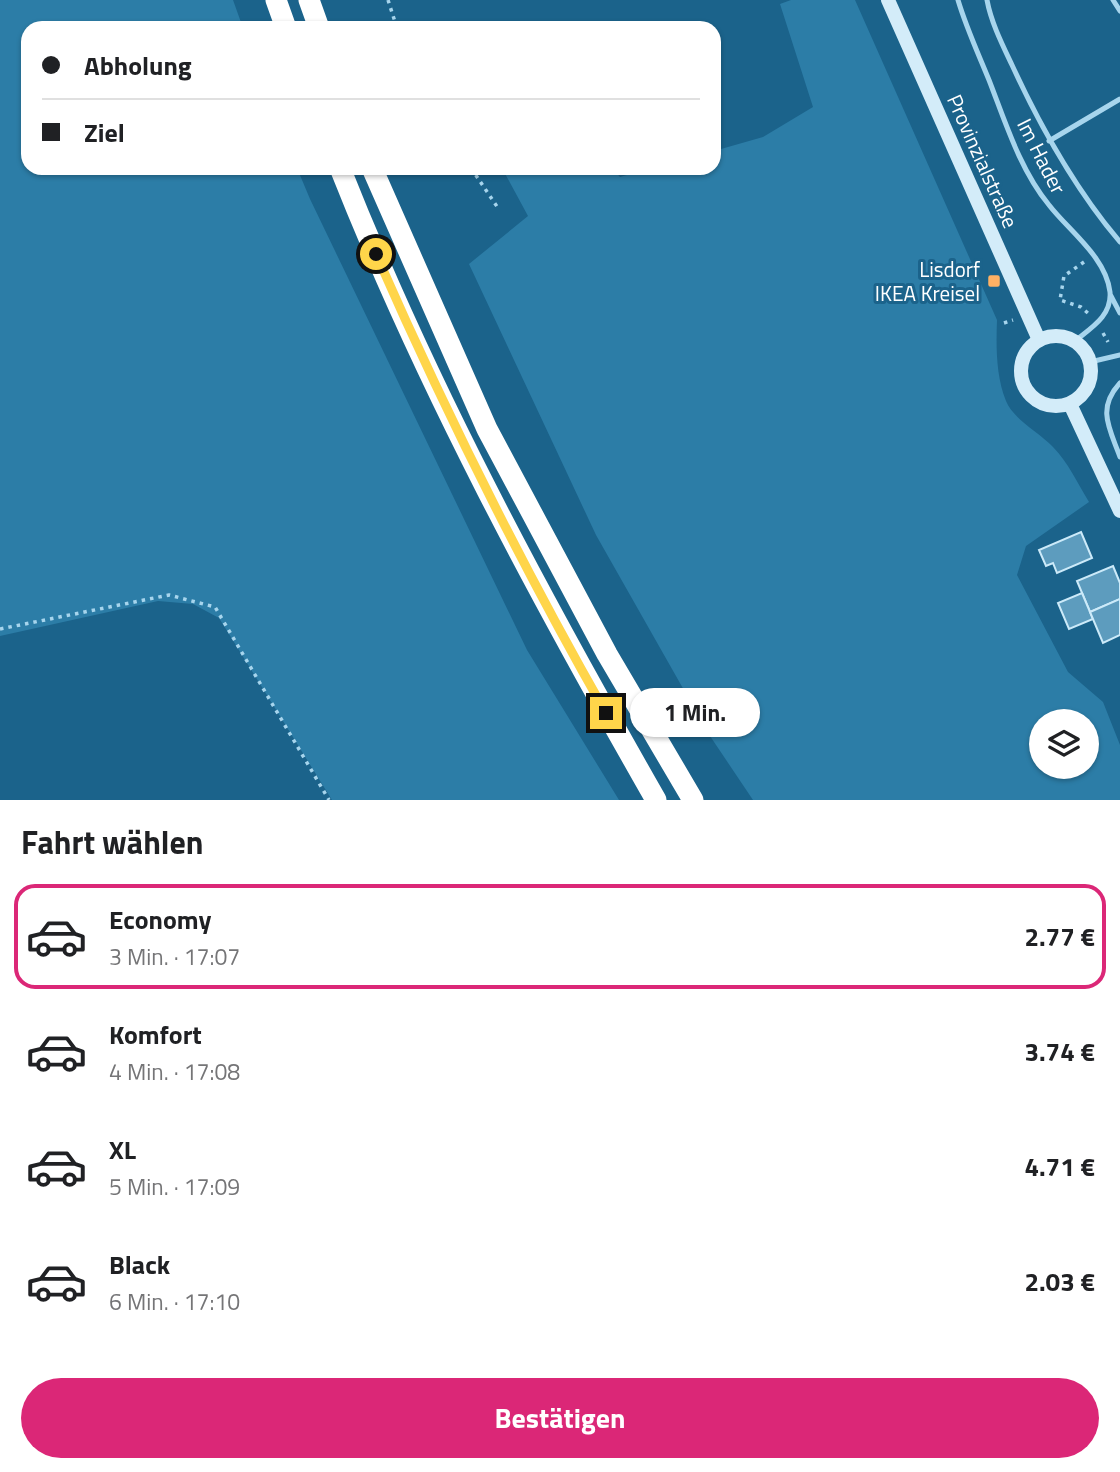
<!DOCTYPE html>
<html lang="de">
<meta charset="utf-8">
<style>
:root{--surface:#fff;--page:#f2f2f2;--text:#202124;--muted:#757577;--line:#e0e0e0;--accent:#db2777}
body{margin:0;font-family:"Titillium Web",sans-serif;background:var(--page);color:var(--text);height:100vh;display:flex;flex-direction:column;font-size:26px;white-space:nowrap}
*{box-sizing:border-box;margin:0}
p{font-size:23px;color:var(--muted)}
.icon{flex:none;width:38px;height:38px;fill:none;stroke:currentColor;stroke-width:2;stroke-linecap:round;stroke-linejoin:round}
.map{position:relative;height:800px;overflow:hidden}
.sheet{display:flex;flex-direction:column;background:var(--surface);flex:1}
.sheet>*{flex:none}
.banner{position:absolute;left:21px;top:21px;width:700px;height:154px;border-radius:21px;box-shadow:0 2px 5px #0004;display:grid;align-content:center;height:154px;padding:0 21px;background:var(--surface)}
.fabs{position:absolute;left:1029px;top:709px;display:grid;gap:14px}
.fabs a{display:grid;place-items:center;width:70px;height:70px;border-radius:50%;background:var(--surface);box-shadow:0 2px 5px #0004;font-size:35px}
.end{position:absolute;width:32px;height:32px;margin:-16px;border:9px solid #ffd54a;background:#111;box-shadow:0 0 0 4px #111}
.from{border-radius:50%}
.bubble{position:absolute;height:49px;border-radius:24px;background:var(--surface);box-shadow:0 2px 5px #0004;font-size:23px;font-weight:700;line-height:49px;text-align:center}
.banner b{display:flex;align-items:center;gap:24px;height:66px;font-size:26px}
.banner b+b{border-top:2px solid var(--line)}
.banner i{width:18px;height:18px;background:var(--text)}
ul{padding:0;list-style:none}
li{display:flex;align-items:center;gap:21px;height:105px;margin:0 14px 10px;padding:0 7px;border:4px solid transparent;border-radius:21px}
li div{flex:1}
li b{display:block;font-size:26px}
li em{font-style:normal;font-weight:700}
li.on{border-color:var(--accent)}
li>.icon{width:63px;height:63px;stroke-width:1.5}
h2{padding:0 21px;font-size:32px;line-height:84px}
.cta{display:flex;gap:14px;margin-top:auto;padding:14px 21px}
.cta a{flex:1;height:80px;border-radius:42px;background:var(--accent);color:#fff;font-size:28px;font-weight:700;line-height:80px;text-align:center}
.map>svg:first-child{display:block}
.green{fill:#2c7da7;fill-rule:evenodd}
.building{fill:#5d9cbe;stroke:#cceaf9;stroke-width:2}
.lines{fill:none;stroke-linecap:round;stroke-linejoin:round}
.path{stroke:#a7d5ed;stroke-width:3.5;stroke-dasharray:3.5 5;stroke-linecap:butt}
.service{stroke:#a7d5ed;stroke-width:5}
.secondary{stroke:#d3ecf9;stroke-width:14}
.motorway{stroke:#fff;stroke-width:21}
.route{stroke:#ffd54a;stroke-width:9}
.poi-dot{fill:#feb164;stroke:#1b638b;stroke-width:2.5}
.labels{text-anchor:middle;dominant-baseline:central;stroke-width:6;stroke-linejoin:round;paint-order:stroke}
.street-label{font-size:21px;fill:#fff;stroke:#1b638b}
.poi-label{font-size:21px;fill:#fff;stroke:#1b638b;text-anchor:end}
</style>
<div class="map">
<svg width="1120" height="800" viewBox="0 0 1120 800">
<rect width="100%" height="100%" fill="#1b638b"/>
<g class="green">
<polygon points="0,0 233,0 243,28 28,28 28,168 297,168 310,199 527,650 619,800 332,800 219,618 193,604 158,601 0,636"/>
<path d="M791,0H855L997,320C996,347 996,376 1006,401C1014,420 1039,432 1053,447C1068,462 1078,484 1089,502L1026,546L1017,575L1068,672L1103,702L1120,745V800H753L710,736L596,535L469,264L528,216L502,168H612L620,177L651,168H714V151L763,137L813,107L780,4ZM1087,721V766H1041V721Z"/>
</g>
<g class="building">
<polygon points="1081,532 1092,558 1057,573 1053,563 1046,566 1039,550"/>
<polygon points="1113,566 1120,583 1120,599 1090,612 1077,581"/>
<polygon points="1082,593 1093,619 1069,629 1058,603"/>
<polygon points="1120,599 1120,635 1103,643 1090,612"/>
</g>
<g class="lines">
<g class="path">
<polyline points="388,0 397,28"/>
<polyline points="471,168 498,208"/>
<polyline points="1084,262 1064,276 1060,300 1081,307 1090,315"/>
<polyline points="1004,323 1013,320"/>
<polyline points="1103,333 1108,342"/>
<polyline points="0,629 169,595 215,607 329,800"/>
</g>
<g class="service">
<path d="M958,0C966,27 978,53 989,80C1005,121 1020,170 1049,205C1069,231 1106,257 1110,292C1112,316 1091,328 1075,341"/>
<path d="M987,0C991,22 1002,44 1012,65C1041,128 1075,189 1120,242"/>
<polyline points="1113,0 1120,11"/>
<polyline points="1049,141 1120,99"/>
<polyline points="1111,296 1120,313"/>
<polyline points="1090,362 1120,355"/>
<path d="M1120,383C1096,409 1110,429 1120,457"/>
</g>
<g class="secondary">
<polyline points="888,0 1039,340"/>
<circle cx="1056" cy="371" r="35"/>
<polyline points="1070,404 1120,511"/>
</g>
<g class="motorway">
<polyline points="276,0 286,28"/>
<polyline points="309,0 319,28"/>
<path d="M340,168C427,388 539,595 656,800"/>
<polyline points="372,168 487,429 607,654 693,800"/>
</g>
</g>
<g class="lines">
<path class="route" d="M376,254C445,411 521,564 606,713"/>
</g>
<rect class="poi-dot" x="987" y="274" width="14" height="14" rx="3.5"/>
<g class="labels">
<g class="street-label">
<text transform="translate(1042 156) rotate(63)">Im Hader</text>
<text transform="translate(983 161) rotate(66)">Provinzialstraße</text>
</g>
<g class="poi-label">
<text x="980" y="269">Lisdorf<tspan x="980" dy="24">IKEA Kreisel</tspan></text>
</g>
</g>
</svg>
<div class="fabs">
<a><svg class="icon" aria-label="layers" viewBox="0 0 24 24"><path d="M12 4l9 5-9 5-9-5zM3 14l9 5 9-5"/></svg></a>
</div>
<i class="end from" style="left:376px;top:254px"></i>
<i class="end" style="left:606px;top:713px"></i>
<div class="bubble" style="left:630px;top:688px;width:130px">1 Min.</div>
<div class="banner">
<b><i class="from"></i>Abholung</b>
<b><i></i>Ziel</b>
</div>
</div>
<section class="sheet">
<h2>Fahrt wählen</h2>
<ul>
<li class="on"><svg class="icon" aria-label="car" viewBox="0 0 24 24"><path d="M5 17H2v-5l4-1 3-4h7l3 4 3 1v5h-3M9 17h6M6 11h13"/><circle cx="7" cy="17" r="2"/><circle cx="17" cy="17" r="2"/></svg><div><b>Economy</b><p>3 Min. · 17:07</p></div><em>2.77 €</em></li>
<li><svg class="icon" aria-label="car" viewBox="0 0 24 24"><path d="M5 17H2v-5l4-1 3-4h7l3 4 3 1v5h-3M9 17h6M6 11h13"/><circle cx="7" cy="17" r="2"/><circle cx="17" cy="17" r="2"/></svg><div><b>Komfort</b><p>4 Min. · 17:08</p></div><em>3.74 €</em></li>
<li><svg class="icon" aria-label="car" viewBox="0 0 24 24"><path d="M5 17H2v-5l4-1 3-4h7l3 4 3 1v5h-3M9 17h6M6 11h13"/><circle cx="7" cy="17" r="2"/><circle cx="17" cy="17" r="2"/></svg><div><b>XL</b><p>5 Min. · 17:09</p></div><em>4.71 €</em></li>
<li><svg class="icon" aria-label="car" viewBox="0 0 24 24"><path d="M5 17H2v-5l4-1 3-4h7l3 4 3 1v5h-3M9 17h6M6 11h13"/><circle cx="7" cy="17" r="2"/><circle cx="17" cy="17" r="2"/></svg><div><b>Black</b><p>6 Min. · 17:10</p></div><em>2.03 €</em></li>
</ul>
<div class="cta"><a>Bestätigen</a></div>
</section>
